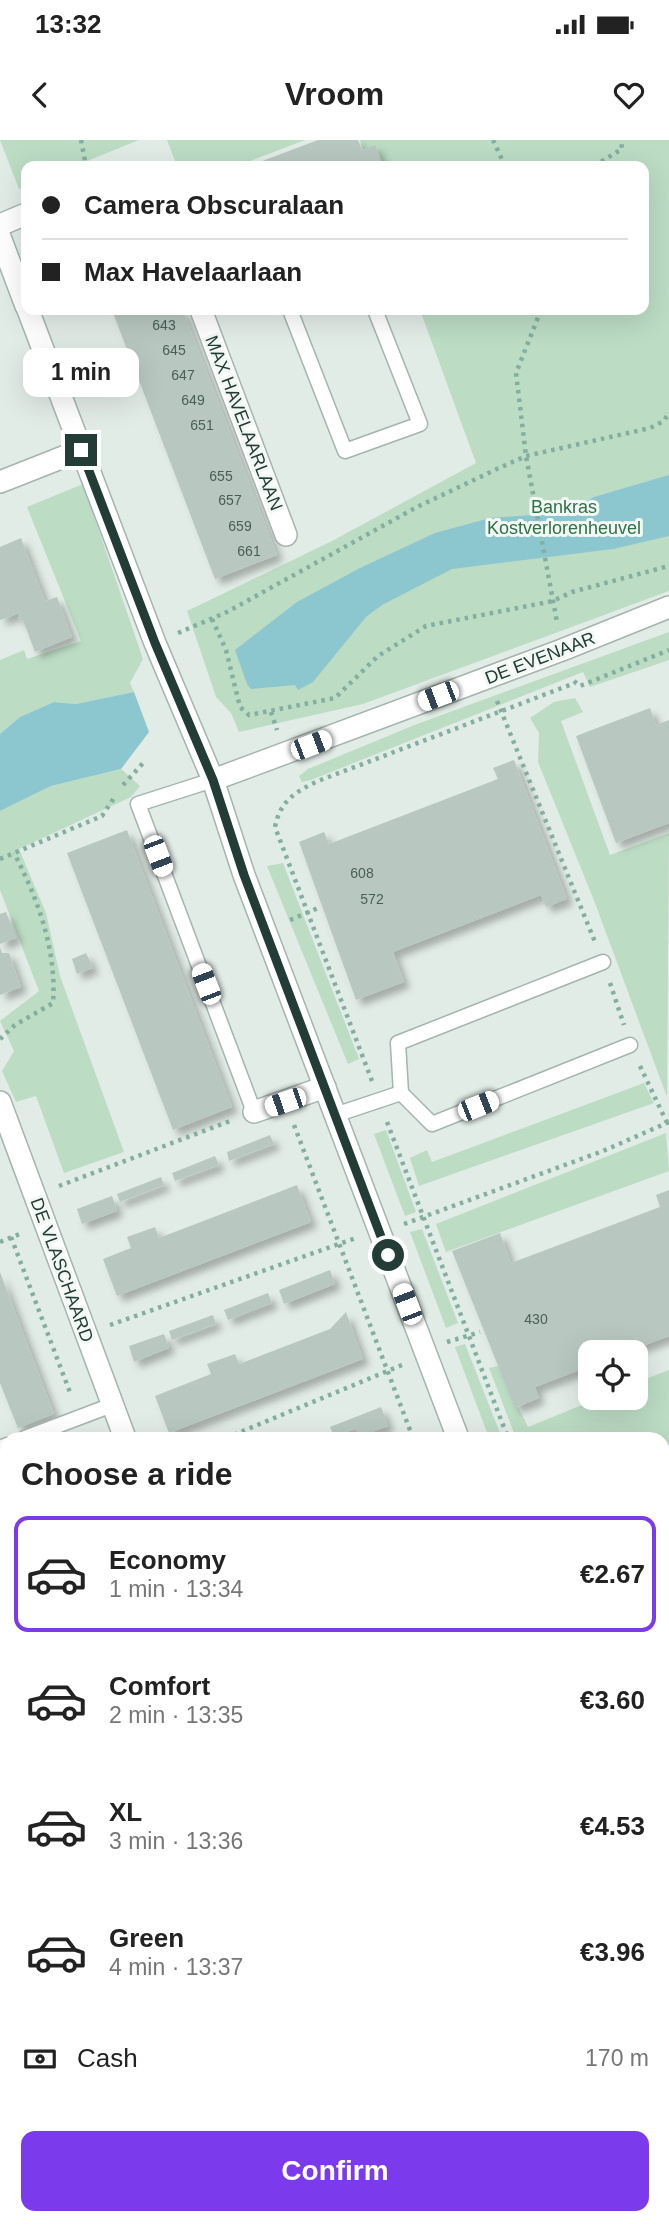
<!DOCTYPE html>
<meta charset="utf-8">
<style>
:root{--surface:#fff;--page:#f6f6f6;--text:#222;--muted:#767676;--line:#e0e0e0;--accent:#7c3aed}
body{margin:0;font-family:Helvetica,sans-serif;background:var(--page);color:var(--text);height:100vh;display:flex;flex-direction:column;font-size:26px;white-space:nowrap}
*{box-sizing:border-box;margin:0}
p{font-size:23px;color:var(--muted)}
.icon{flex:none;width:38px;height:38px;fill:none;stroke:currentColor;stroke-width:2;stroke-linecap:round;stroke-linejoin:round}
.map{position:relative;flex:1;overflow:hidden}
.drawer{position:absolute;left:0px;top:1292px;width:670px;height:793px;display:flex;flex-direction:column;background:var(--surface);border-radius:21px 21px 0 0;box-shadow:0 7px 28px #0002}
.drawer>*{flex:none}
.hud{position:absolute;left:21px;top:21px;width:628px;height:154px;border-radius:14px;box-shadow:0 7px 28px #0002;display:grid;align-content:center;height:154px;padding:0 21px;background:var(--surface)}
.tools{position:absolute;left:578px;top:1200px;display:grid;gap:14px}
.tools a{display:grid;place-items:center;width:70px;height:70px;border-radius:14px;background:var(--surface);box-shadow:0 7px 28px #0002;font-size:35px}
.end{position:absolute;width:32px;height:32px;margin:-16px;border:9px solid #233c35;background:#fff;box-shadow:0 0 0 4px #fff}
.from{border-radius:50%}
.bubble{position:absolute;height:49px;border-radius:14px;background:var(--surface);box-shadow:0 7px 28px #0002;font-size:23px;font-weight:800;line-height:49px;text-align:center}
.car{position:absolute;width:21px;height:42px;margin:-21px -10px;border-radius:9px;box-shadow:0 0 5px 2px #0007;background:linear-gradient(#fff 24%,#345 0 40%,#fff 0 76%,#345 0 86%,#fff 0)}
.hud b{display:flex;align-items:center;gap:24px;height:66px;font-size:26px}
.hud b+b{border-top:2px solid var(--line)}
.hud i{width:18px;height:18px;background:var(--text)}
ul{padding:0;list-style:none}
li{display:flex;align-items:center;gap:21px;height:116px;margin:0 14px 10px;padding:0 7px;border:4px solid transparent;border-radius:14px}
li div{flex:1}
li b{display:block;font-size:26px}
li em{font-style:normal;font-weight:800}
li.on{border-color:var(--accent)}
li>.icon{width:63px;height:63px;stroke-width:1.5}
h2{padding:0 21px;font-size:32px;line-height:84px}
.pay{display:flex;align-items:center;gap:18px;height:77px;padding:0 21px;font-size:26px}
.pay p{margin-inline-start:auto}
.cta{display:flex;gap:14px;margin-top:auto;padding:14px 21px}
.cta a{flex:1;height:80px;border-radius:14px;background:var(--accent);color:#fff;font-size:28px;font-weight:800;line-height:80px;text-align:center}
.status{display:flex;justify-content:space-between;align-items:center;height:49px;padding:0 35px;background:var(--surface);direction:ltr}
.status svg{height:19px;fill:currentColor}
header{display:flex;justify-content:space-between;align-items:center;height:91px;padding:0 21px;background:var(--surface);font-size:32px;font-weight:800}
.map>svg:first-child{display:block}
.green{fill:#bcdcc4}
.water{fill:#8cc6cf}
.building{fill:#b8c7c0;filter:url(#shadow)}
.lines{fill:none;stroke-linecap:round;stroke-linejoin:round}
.service-casing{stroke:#a5b4ae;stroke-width:17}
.minor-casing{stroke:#a5b4ae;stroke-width:24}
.path{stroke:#84aea0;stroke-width:4.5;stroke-dasharray:3.5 5;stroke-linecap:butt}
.service{stroke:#fff;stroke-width:14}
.minor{stroke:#fff;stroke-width:21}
.route{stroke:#233c35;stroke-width:9}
.labels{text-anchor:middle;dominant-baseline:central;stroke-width:6;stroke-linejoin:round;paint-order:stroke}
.number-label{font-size:14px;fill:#485f58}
.street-label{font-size:18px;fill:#233c35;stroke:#f3f8f5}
.park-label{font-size:18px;fill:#2e7247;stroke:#f3f8f5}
</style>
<div class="status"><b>13:32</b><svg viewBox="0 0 49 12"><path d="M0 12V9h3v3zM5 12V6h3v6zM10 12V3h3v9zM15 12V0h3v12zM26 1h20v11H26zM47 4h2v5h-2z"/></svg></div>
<header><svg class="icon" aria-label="back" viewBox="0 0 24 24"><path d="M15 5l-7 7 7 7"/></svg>Vroom<svg class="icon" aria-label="heart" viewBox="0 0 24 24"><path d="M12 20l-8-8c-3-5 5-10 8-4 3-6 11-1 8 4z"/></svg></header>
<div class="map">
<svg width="669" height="2084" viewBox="0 0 669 2084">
<defs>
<filter id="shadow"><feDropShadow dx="6" dy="6" stdDeviation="3.5" flood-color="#0004"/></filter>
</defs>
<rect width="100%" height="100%" fill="#e2ece7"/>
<g class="green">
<polygon points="0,0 139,0 75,26 26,26 26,47 19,49"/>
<polygon points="167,0 305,0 237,26 177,26"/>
<polygon points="360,0 669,0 669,451 363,564 239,592 231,573 216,557 187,471 332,401 476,323 420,170 644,170 644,26 369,26"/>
<polygon points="83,344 143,519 130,543 134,552 76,564 54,562 20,577 0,594 0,520 24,510 27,519 81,501 27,367"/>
<polygon points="669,492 669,520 590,547 583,532 311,640 302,642 299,636 308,629 417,584"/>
<polygon points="575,558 583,572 561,581 610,715 669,693 667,957 595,763 538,622 539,593 530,578 554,562"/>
<polygon points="121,629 140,646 131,657 19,709 46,773 60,836 124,1012 64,1033 36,956 16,962 2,931 14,911 0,881 39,851 0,750 0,671 51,646"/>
<polygon points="283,723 359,919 348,924 267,726"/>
<polygon points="644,943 654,963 419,1046 410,1018 427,1010 432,1022"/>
<polygon points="386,990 416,1072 405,1076 374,994"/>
<polygon points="666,993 669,1031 446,1112 436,1084"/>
<polygon points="422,1089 458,1183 446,1188 410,1092"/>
<polygon points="465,1204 502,1298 489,1298 455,1207"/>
<polygon points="498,1226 528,1287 599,1258 635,1258 635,1243 669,1230 669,1455 663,1457 663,1298 516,1298 489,1228"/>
<polygon points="669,1565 669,1873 663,1876 663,1567"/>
<polygon points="7,1855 7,2077 194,2077 177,2084 0,2084 0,1858"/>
<polygon points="669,1958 669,2084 585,2084 582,2077 663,2077 663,1960"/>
<polygon points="321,2077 466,2077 449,2084 305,2084"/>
</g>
<g class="water">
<polygon points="669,335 669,396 613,409 452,429 382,465 366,477 313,542 298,550 295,545 251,549 247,544 235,510 297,462 360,428 435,393 490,378 547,374 576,368 594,357"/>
<polygon points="134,552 149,592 121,629 51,646 0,671 0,594 20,577 54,562 76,564"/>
</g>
<g class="building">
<polygon points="318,0 358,0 362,10 375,5 383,26 249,26"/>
<polygon points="112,170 183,170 277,415 215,439"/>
<polygon points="21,398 45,461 57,457 72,497 35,512 23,480 20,481 18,476 20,473 0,480 0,407"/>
<polygon points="650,568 656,585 669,580 669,683 616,703 576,596"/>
<polygon points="514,620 567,759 546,767 541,755 393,812 404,842 356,860 299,702 324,692 329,704 498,639 493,628"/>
<polygon points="127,690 232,967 173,990 67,713"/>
<polygon points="6,772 16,798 0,804 0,774"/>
<polygon points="0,807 2,813 9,813 21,847 0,855"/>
<polygon points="86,813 93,828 77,834 72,819"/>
<polygon points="270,995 274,1004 229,1021 227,1012"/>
<polygon points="215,1016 219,1025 175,1041 172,1033"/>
<polygon points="161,1037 164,1045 120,1062 117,1054"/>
<polygon points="297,1045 311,1082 117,1156 103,1119 131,1108 127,1097 155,1087 159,1098"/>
<polygon points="669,1050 669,1196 624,1213 590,1213 590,1226 535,1247 539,1258 515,1268 452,1111 500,1093 511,1123 660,1067 656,1055"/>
<polygon points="112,1056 117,1071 82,1084 77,1069"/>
<polygon points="330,1130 335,1144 284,1164 279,1150"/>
<polygon points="0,1132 54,1274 18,1288 0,1243"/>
<polygon points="268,1153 272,1163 228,1180 224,1170"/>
<polygon points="346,1172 363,1219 169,1293 155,1256 211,1234 207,1224 235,1214 239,1224 330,1189"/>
<polygon points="213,1175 216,1184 172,1200 169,1191"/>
<polygon points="164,1194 169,1208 134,1222 129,1206"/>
<polygon points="381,1267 388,1286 359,1297 356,1288 334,1296 330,1287"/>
<polygon points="7,1374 7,1419 0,1401 0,1377"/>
<polygon points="669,1463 669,1533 663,1538 663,1465"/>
<polygon points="3,1471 7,1481 7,1512 0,1515 0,1472"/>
<polygon points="477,2077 486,2077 488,2084 460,2084"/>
</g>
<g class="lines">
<defs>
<g id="service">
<polyline points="290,170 345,311 420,284 375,170"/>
<polyline points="213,640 138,664 254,972"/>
<polyline points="401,953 398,903 603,822"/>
<polyline points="335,975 401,953 432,984 630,905"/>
<polyline points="25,1298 112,1265"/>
<polyline points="0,1308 7,1305"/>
<polyline points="663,1905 669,1902"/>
</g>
<g id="minor">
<polyline points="0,85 26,74"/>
<polyline points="0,97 26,166"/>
<polyline points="28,170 155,503 213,640 244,735 458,1298"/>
<polyline points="201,170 286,395"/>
<polyline points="0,342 81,310"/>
<polyline points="213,640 562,510 669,467"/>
<polyline points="0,962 125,1298"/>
<polyline points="254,972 325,947"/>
<polyline points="0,1601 7,1598"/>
<polyline points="558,2077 560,2084"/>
<polyline points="242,2084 258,2077"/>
</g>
</defs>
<use href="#service" class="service-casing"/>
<use href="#minor" class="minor-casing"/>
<g class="path">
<polyline points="81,0 86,26"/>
<polyline points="493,0 505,26"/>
<polyline points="594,26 622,9 621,0"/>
<polyline points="541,170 516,233 526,316 557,482"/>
<polyline points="212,479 226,510 240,567 249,575 335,558 378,516 426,486 553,461 572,452 669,426"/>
<polyline points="178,493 227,472 417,367 499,328 526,316 650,288 664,281 669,272"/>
<polyline points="574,541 580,546 669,510"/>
<polyline points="497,561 595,802"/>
<polyline points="271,572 277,590"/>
<polyline points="123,645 144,622"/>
<polyline points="0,719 102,676 114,658"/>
<polyline points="290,780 318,768"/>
<polyline points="610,843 624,885"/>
<path d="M0,899L15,885L53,863C57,811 38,759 14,713"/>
<polyline points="640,926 669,987"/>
<path d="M372,941L275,687C280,661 295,652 318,641L575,543"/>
<polyline points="387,982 508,1298"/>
<polyline points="294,985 413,1298"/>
<polyline points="59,1046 230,981"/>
<polyline points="404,1084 603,1011 669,982"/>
<polyline points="11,1097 71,1255"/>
<polyline points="0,1102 22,1093"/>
<polyline points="110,1185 356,1098"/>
<polyline points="447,1202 480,1192"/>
<polyline points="226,1298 402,1225"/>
<polyline points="663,1365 669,1363"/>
<polyline points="663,1434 669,1432"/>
<polyline points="0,1449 7,1467"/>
<polyline points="0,1555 7,1552"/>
<polyline points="0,1647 7,1645"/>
<polyline points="663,1654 669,1652"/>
<polyline points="663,1954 669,1952"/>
<polyline points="0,1959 7,1951"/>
<polyline points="0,1972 7,1975"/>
<polyline points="77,2077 80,2084"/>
<polyline points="503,2077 505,2084"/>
<polyline points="192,2084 208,2077"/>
<polyline points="395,2084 406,2077"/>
</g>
<use href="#service" class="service"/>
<use href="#minor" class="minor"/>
</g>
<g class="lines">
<polyline class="route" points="81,310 155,503 213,640 244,735 388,1115"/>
</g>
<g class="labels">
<g class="number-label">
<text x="164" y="185">643</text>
<text x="174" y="210">645</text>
<text x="183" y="235">647</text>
<text x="193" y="260">649</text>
<text x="202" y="285">651</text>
<text x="221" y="336">655</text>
<text x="230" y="360">657</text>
<text x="240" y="386">659</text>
<text x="249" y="411">661</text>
<text x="362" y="733">608</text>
<text x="372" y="759">572</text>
<text x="536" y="1179">430</text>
</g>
<g class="street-label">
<text transform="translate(244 283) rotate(69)">MAX HAVELAARLAAN</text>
<text transform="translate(540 518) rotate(-21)">DE EVENAAR</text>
<text transform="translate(62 1130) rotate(70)">DE VLASCHAARD</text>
</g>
<g class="park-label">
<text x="564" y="367">Bankras<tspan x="564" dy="21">Kostverlorenheuvel</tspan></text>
</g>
</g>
</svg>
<div class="tools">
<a><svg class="icon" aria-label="locate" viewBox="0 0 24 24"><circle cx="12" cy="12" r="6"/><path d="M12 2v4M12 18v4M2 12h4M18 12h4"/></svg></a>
</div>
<i class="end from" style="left:388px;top:1115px"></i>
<i class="end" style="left:81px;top:310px"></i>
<div class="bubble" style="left:23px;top:208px;width:116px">1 min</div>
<i class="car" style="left:438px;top:556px;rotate:249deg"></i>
<i class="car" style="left:311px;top:605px;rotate:69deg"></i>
<i class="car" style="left:158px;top:716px;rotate:159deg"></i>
<i class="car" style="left:206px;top:844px;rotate:339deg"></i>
<i class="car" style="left:285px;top:962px;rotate:251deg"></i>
<i class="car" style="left:478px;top:966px;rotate:68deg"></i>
<i class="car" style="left:407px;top:1164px;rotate:339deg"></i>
<div class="hud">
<b><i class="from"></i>Camera Obscuralaan</b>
<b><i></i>Max Havelaarlaan</b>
</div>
<section class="drawer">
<h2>Choose a ride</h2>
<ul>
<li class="on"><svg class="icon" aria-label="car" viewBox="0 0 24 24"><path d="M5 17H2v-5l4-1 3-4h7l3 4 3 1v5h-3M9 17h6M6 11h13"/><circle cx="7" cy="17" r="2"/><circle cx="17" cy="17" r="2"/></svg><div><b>Economy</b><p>1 min · 13:34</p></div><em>€2.67</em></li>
<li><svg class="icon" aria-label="car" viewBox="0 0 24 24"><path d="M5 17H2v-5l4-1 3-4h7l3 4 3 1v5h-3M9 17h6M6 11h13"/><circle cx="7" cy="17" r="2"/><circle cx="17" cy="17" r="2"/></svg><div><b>Comfort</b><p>2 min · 13:35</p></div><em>€3.60</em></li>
<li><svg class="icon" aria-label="car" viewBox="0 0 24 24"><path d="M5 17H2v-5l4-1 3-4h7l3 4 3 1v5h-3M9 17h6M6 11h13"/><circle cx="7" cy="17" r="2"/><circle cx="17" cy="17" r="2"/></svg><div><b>XL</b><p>3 min · 13:36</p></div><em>€4.53</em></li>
<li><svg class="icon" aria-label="car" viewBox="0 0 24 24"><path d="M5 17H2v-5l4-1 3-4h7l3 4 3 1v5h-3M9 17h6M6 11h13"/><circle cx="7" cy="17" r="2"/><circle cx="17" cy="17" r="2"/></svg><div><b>Green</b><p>4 min · 13:37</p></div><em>€3.96</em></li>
</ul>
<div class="pay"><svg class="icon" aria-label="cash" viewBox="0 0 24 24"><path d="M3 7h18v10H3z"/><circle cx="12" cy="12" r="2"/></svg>Cash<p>170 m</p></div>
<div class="cta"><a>Confirm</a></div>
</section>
</div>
